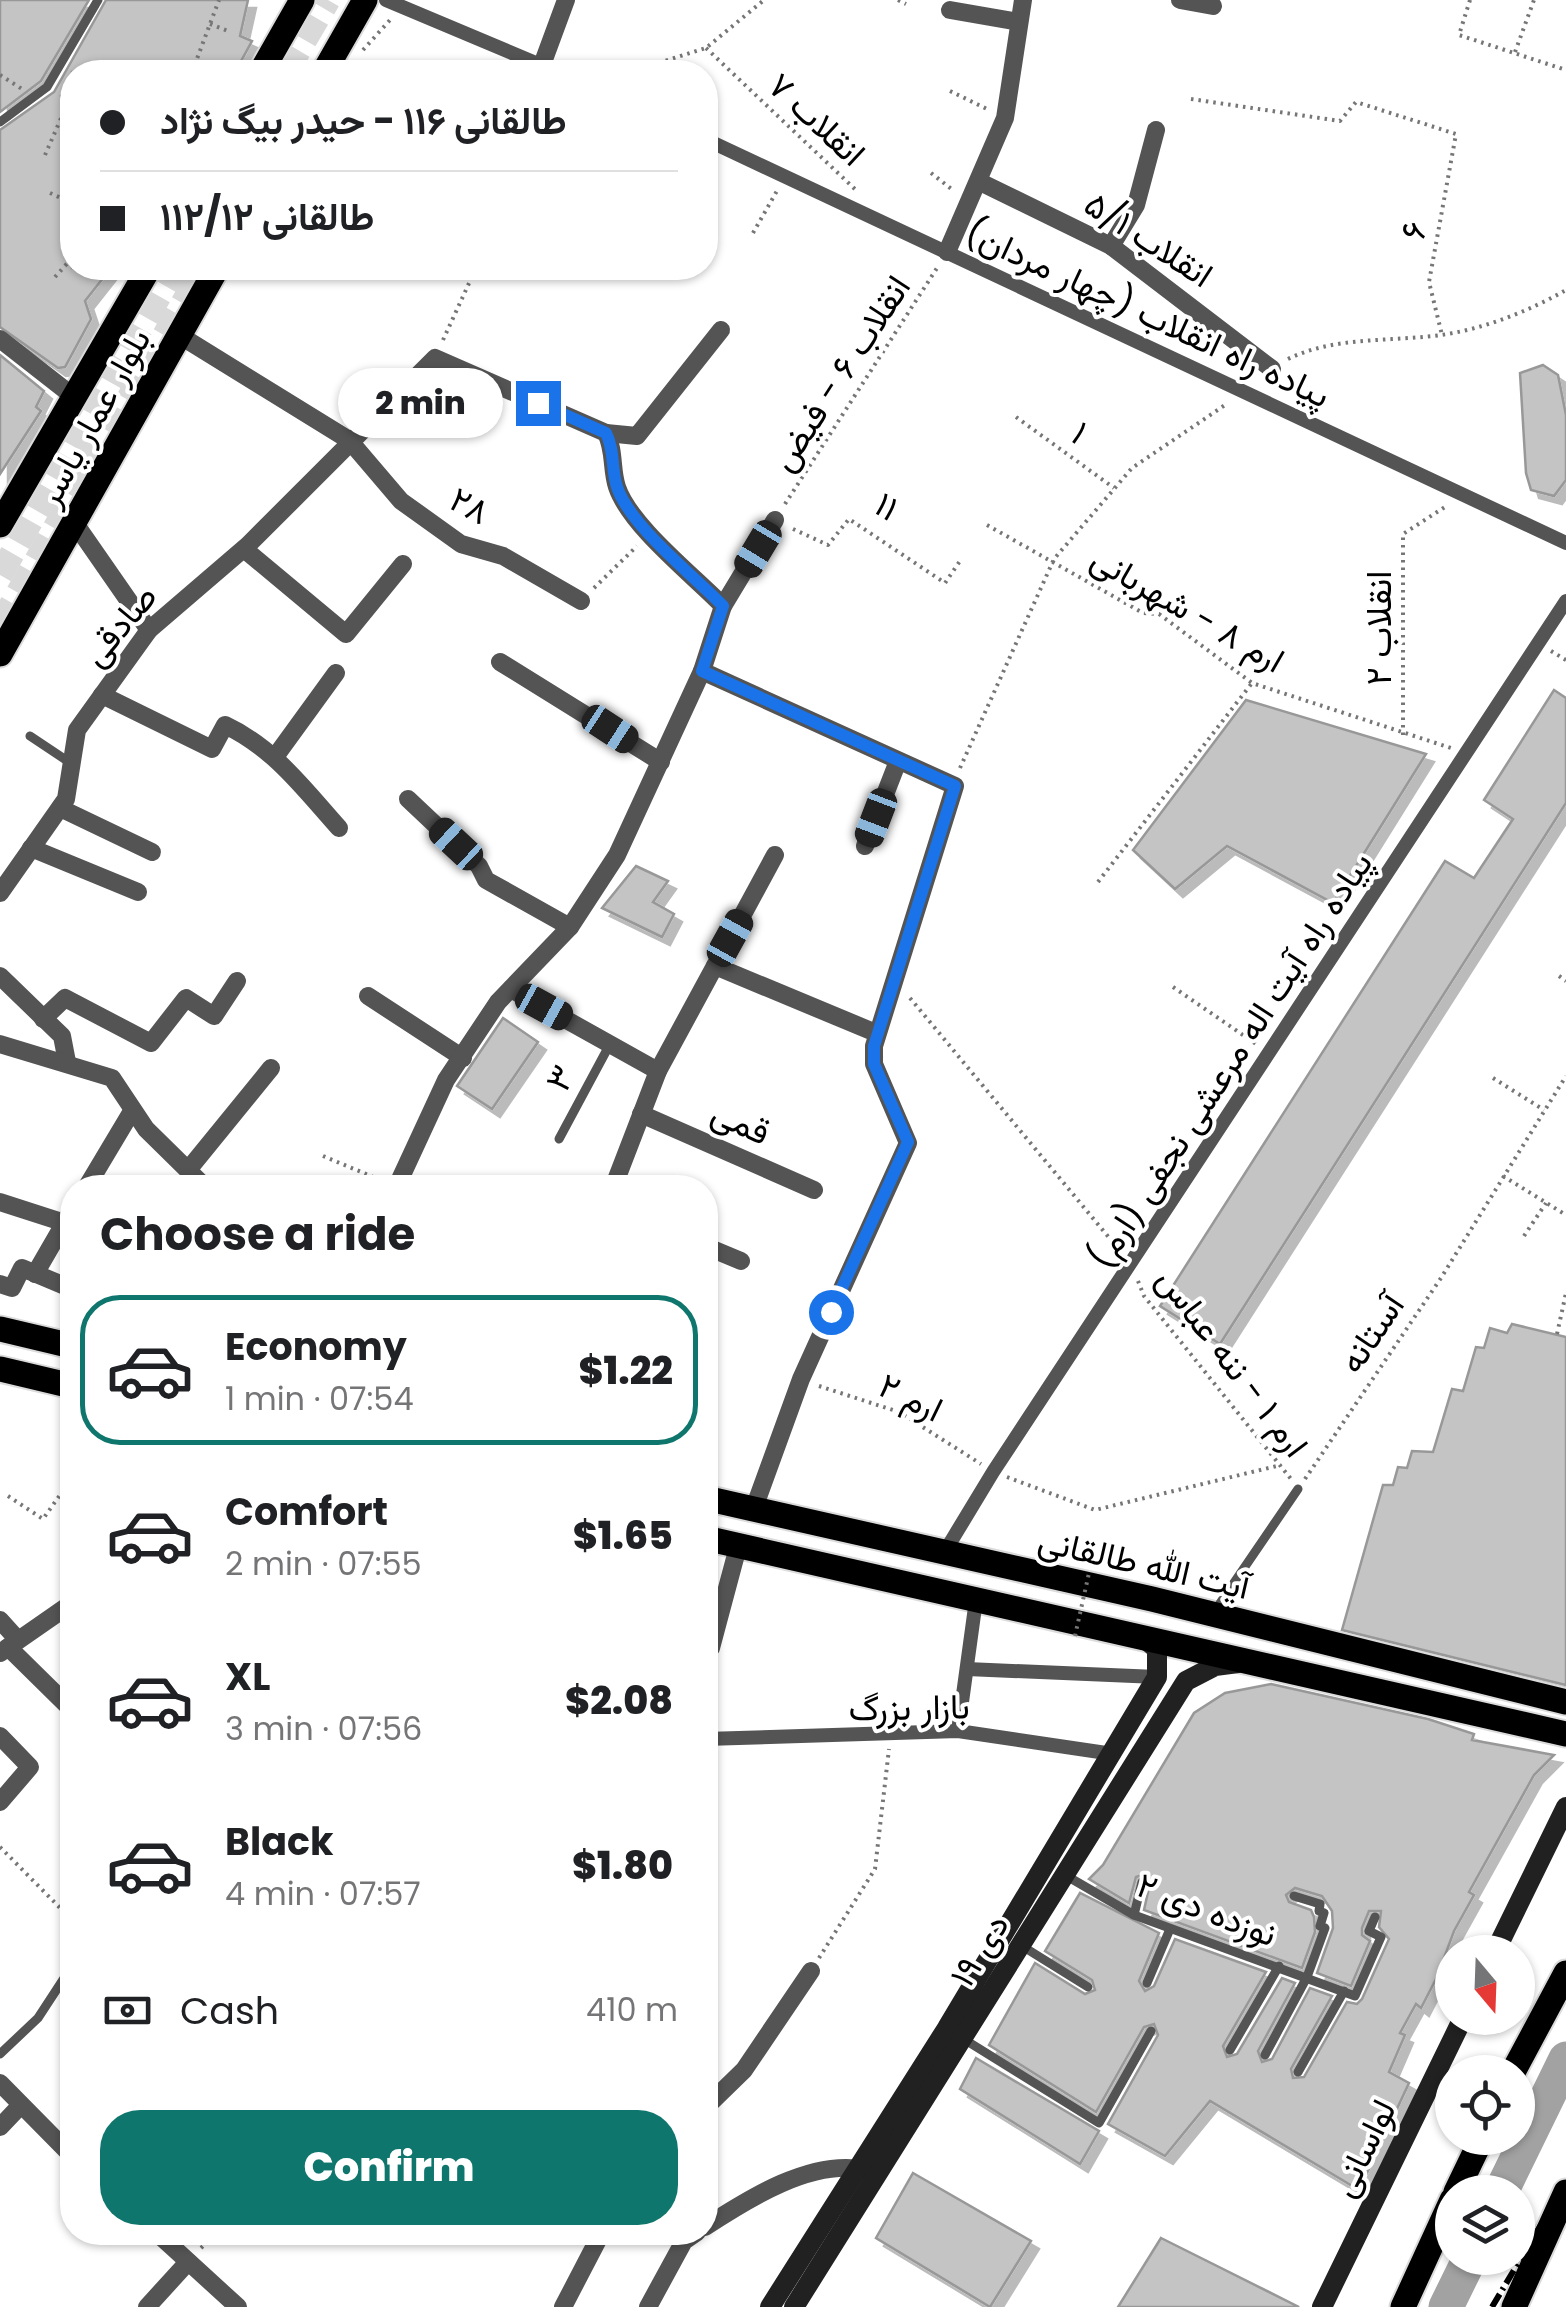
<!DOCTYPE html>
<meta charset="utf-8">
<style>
:root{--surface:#fff;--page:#f6f6f6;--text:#202124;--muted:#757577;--line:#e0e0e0;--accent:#0f766e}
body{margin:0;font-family:Poppins,Vazirmatn,sans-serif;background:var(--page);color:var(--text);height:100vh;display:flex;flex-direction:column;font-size:38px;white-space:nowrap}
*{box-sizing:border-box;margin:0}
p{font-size:32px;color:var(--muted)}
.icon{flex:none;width:55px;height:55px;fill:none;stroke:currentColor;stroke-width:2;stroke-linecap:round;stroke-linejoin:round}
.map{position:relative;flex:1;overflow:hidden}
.panel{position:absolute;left:60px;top:1175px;width:658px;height:1070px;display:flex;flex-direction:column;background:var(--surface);border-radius:40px;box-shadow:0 2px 8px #0004}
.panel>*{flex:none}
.banner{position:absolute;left:60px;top:60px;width:658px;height:220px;border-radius:40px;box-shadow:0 2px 8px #0004;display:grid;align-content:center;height:220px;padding:0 40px;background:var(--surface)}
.needle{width:65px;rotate:161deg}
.buttons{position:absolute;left:1435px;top:1935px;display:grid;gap:20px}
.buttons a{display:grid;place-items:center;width:100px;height:100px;border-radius:50%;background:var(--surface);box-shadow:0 2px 8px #0004;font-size:50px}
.end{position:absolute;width:45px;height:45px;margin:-22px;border:12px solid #1a73e8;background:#fff;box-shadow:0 0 0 5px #fff}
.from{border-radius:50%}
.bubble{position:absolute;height:70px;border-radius:35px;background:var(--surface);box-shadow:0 2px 8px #0004;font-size:32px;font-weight:800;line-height:70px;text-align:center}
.car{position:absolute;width:30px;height:60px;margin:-30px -15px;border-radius:12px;box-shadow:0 0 8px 2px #0007;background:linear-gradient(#222 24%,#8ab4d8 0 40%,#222 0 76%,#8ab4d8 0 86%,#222 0)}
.banner b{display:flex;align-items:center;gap:35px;height:95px;font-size:38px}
.banner b+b{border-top:2px solid var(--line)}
.banner i{width:25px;height:25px;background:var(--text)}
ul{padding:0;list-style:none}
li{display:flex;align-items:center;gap:30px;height:150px;margin:0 20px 15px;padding:0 20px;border:5px solid transparent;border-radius:40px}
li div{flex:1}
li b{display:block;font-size:38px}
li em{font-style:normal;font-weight:800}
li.active{border-color:var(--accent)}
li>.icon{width:90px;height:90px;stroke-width:1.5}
h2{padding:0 40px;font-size:45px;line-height:120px}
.pay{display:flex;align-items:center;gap:25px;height:110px;padding:0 40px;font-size:38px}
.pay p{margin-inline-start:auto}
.cta{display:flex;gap:20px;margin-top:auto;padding:20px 40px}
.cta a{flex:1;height:115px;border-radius:40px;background:var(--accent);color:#fff;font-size:40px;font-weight:800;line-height:115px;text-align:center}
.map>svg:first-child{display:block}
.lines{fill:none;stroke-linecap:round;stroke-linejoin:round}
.river{stroke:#a2a2a2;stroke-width:35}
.building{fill:#c4c4c4;stroke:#989898;stroke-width:2.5;filter:url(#shadow)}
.primary-tunnel{stroke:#d9d9d9;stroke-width:25;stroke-dasharray:25 12;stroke-linecap:butt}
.primary-casing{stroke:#dbdbdb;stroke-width:29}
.path{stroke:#767676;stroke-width:4;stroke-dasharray:2.5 5;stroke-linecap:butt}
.service{stroke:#545454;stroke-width:9}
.pedestrian{stroke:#545454;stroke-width:14}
.minor{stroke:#545454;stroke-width:18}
.secondary{stroke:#212121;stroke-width:20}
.primary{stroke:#000;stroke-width:25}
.rail{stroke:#000;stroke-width:6;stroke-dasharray:15 5 2.5 5;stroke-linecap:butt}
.path-bridge{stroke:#767676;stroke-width:4;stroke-dasharray:2.5 5;stroke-linecap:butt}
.route{stroke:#1a73e8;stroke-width:12}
.labels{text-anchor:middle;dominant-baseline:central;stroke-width:8;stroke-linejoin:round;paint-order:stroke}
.street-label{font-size:35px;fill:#000;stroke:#fff}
</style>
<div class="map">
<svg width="1566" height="2307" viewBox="0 0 1566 2307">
<defs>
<filter id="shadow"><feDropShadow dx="8" dy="8" stdDeviation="0" flood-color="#0004"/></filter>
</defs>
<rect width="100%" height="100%" fill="#fff"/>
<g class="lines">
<g class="river">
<polyline points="1501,2192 1566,2059"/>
<polyline points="1446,2307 1470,2258"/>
</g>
</g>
<g class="building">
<polygon points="0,0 89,0 41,81 0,112"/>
<polygon points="106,0 248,0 240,36 252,41 235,72 72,72 72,268 111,268 85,301 91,319 65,367 58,368 0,327 0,130 54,92"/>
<polygon points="0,355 44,391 36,407 41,411 0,474"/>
<polygon points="1543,365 1558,375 1566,415 1566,480 1554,496 1531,490 1526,473 1520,373"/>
<polygon points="1554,690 1566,698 1566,803 1220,1344 1160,1306 1445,861 1474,878 1513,819 1484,800"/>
<polygon points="1246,700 1426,754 1333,903 1227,846 1175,889 1133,850"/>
<polygon points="636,866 668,881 653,902 674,914 662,937 602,908"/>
<polygon points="503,1018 538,1042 492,1109 457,1086"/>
<polygon points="1512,1324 1566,1337 1566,1685 1342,1630 1383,1485 1393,1485 1398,1467 1407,1468 1412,1451 1433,1452 1452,1389 1463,1391 1476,1347 1484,1348 1490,1328 1507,1333"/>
<polygon points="1271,1684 1428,1719 1474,1734 1472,1740 1554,1755 1534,1775 1469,1892 1474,1895 1454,1931 1437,1977 1421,2008 1416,2004 1400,2033 1405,2035 1389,2072 1409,2083 1359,2190 1210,2101 1165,2156 1108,2124 1158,2035 1154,2024 1144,2027 1096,2112 989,2045 1035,1963 1085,1994 1095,1990 1092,1980 1045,1951 1080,1893 1159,1933 1139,1981 1145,1991 1154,1986 1175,1939 1266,1972 1223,2046 1227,2057 1237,2054 1282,1978 1295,1983 1258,2051 1262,2062 1272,2059 1310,1988 1332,1996 1291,2069 1293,2078 1304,2077 1347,2002 1357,2004 1362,1999 1389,1939 1379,1927 1381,1911 1369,1911 1362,1928 1362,1935 1370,1941 1351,1986 1317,1973 1333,1928 1332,1911 1322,1896 1295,1888 1286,1895 1289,1902 1311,1910 1314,1917 1315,1932 1302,1968 1144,1910 1150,1883 1145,1874 1136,1877 1129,1903 1089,1879 1103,1865 1194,1713 1225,1693"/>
<polygon points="976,2058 1099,2131 1080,2164 960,2089"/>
<polygon points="913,2173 1031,2241 990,2307 876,2238"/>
<polygon points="1161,2238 1299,2307 1118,2307"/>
</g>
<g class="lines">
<g class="primary-tunnel">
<polyline points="286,72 328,0"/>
<polyline points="0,575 175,268"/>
<polyline points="0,625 203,268"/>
</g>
<defs>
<g id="primary">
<polyline points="261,72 302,0"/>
<polyline points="324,72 365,0"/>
<polyline points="0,525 149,268"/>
<polyline points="0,654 217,268"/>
<polyline points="0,1329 72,1346"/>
<polyline points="0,1369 72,1386"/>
<polyline points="705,1498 1152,1599 1566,1702"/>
<polyline points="705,1538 1566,1734"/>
<polyline points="1513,2072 1566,1973"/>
<polyline points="1456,2192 1482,2138"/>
<polyline points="1403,2307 1452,2200"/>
<polyline points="1514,2307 1566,2192"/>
</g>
</defs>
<use href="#primary" class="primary-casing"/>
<g class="path">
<polyline points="898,0 906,4"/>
<polyline points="1470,0 1459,35 1566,70"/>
<polyline points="210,24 228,31"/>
<polyline points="706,48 858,192"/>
<polyline points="363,50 390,20"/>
<polyline points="1515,52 1534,0"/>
<polyline points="192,72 219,0"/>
<polyline points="630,72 706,48 764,0"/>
<polyline points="0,75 22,89"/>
<polyline points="950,91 987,109"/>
<polyline points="1191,99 1340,121 1356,102 1456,134 1429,282 1442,335"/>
<polyline points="45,155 69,100 60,94"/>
<polyline points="931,173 954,191"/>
<polyline points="50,193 72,203"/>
<polyline points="72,212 72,225"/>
<polyline points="753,233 778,189"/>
<polyline points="55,277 72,258"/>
<polyline points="443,340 476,268"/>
<path d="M1288,359C1335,336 1390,342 1441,335C1484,329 1529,311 1566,290"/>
<polyline points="1016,417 1114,488"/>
<polyline points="785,504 937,268"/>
<polyline points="987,525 1143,613 1159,614 1252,683 1451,748"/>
<polyline points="793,529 828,545 849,519 945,583 960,561"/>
<polyline points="594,588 637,546"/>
<polyline points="1551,651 1566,660"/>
<polyline points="1403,735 1403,534 1448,505"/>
<polyline points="960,768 1054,559 1132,468 1228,403"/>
<polyline points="1098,882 1252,683"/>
<polyline points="1559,976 1566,981"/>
<polyline points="1173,987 1256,1044"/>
<polyline points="910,998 1121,1252"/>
<polyline points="1493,1078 1544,1110"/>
<polyline points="323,1156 378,1179"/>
<polyline points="1503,1176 1566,1215"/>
<polyline points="1524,1236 1546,1203"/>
<polyline points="1138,1281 1144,1296 1291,1479"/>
<polyline points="1557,1334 1566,1293"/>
<polyline points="819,1386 899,1412 981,1464"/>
<polyline points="1007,1477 1095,1510 1281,1465"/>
<polyline points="1305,1479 1441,1278 1566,1076"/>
<polyline points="8,1496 43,1519 72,1478"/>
<polyline points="0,1847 72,1920"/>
<polyline points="819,1958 875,1869 889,1749"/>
<polyline points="201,2248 215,2234"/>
</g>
<g class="service">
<polyline points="0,122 47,87 98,0"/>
<polyline points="30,736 69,762"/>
<polyline points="559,1139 610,1044"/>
<polyline points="1214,1612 1298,1489"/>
<polyline points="1065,1875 1134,1915 1355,1996 1381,1937 1369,1931 1375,1917"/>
<polyline points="1134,1915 1142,1882"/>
<polyline points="1022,1946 1088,1987"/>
<polyline points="1147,1983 1170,1929"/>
<polyline points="962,2038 1099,2123 1151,2031"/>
<polyline points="1230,2050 1279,1966"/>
<polyline points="0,2054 38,2018 72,1966"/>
<polyline points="1265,2055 1307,1977 1325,1928 1320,1926 1324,1913 1319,1911 1320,1904 1294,1896"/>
<polyline points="1298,2072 1344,1991"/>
</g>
<g class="pedestrian">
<polyline points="386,0 557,72"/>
<polyline points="705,139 1566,543"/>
<polyline points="944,1553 993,1472 1566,601"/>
<polyline points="967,1669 1157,1677"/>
<polyline points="705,1714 711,1648"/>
<polyline points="958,1731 976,1600"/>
<polyline points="705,1739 958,1731 1113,1754"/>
</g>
<g class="minor">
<polyline points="1180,0 1213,6"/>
<polyline points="950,10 1019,22"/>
<polyline points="542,65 566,0"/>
<polyline points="980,182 1111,246 1272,369"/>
<polyline points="1111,246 1136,205 1156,130"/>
<polyline points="947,252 1005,118 1023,0"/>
<polyline points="179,335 349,440 401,501 461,544 503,556 581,601"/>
<polyline points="0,339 74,397"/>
<polyline points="606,433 637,436 721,330"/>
<polyline points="74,522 149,630"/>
<polyline points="244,549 346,634 403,564"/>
<polyline points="500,662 661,762"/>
<polyline points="702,671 955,786 874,1046 874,1064 908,1143 801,1379 753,1511"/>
<path d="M102,695L212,749L225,725C274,748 304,789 339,828"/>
<polyline points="275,757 336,673"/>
<polyline points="408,799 479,866 486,880 570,927"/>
<polyline points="60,808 152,852"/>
<polyline points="865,846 898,761"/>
<polyline points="31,848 138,892"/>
<path d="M0,893L66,799L77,730L149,630L248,545L435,358L606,433C615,451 611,469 617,487C630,526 694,576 723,606"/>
<polyline points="715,966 876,1033"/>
<polyline points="0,976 62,1036 67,1062"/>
<polyline points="511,989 658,1071"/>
<polyline points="368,996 463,1058"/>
<polyline points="43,1019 65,998 151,1043 186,998 214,1016 237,981"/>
<polyline points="0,1044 112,1078 146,1129 206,1188"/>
<polyline points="641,1114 814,1190"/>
<polyline points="188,1170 271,1068"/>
<polyline points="86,1188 132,1111"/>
<polyline points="396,1188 446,1080 498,1002 570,927 617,855 702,671 723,606 775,520"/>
<polyline points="613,1188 658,1071 775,855"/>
<polyline points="0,1202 65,1223"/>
<polyline points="705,1246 741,1261"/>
<polyline points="35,1274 72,1210"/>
<polyline points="0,1284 12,1288 22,1268 72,1289"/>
<polyline points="0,1620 18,1640"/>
<polyline points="705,1645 711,1648 738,1547"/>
<polyline points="8,1647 72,1710"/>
<polyline points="0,1653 72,1603"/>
<polyline points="0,1736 30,1767 0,1802"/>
<polyline points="0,2083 72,2156"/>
<polyline points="705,2108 744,2070 811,1971"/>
<polyline points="0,2127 20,2106"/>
<path d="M705,2227C748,2199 812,2158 866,2170"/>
<polyline points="156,2232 238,2307"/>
<polyline points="147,2307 188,2262"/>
<polyline points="563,2307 602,2232"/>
<polyline points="648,2307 684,2241 697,2232"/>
</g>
<g class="secondary">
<polyline points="1495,1952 1566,1807"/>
<polyline points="770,2307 947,2028 1157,1677 1157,1649 1144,1638"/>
<polyline points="794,2307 1186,1681 1215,1666 1238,1663"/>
<polyline points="1322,2307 1463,2018"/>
</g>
<use href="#primary" class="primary"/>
<polyline class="rail" points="1492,2307 1566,2183"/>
<polyline class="path-bridge" points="1075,1636 1089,1573"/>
</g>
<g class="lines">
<path class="route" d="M538,403L606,433C615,451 611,469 617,487C630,526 694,576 723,606L702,671L955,786L874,1046V1064L908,1142L831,1312"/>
</g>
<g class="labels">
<g class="street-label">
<text transform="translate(817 119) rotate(43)">انقلاب ۷</text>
<text transform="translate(1413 230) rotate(-79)">۶</text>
<text transform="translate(1149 239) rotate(33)">انقلاب ۵/۱</text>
<text transform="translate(1148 313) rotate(25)">پیاده راه انقلاب (چهار مردان)</text>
<text transform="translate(840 373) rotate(-57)">انقلاب ۶ - فیض</text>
<text transform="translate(93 417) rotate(-61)">بلوار عمار یاسر</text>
<text transform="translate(1080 432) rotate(36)">۱</text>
<text transform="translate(470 505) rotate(28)">۲۸</text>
<text transform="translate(887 506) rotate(31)">۱۱</text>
<text transform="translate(1188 609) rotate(30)">ارم ۸ - شهربانی</text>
<text transform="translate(119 625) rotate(-50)">صادقی</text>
<text transform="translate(1378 628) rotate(-90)">انقلاب ۲</text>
<text transform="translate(1230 1060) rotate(-57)">پیاده راه آیت اله مرعشی نجفی (ارم)</text>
<text transform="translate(560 1078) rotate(-62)">۳</text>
<text transform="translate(741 1122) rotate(24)">قمی</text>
<text transform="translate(1371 1333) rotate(-56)">آستانه</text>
<text transform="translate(1233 1362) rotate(53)">ارم ۱ - ننه عباس</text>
<text transform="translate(911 1397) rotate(26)">ارم ۲</text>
<text transform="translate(1144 1563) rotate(13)">آیت الله طالقانی</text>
<text transform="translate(909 1707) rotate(-1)">بازار بزرگ</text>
<text transform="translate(1207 1909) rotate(21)">نوزده دی ۲</text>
<text transform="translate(979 1950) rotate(-58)">۱۹ دی</text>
<text transform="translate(1363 2148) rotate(-64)">لواسانی</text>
</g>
</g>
</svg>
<div class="buttons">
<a><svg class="needle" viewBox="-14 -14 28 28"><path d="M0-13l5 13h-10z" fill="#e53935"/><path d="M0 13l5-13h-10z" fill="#757577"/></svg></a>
<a><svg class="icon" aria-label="locate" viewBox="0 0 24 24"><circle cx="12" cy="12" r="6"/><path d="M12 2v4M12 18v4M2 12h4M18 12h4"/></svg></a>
<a><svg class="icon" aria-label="layers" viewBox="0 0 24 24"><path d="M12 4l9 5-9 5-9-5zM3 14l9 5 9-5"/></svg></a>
</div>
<i class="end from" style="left:831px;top:1312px"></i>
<i class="end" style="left:538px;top:403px"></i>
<div class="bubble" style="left:338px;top:368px;width:165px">2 min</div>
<i class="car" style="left:758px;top:549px;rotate:211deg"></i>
<i class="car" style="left:610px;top:729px;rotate:123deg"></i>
<i class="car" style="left:876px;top:818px;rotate:201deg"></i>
<i class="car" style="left:456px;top:844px;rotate:313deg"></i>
<i class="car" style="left:730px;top:938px;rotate:29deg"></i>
<i class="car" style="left:544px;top:1007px;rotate:119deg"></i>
<div class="banner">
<b><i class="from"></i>طالقانی ۱۱۶ - حیدر بیگ نژاد</b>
<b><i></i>طالقانی ۱۱۲/۱۲</b>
</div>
<section class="panel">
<h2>Choose a ride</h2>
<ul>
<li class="active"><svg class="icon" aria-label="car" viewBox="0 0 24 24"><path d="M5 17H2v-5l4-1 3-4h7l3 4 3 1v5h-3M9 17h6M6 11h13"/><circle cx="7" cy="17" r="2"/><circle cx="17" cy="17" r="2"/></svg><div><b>Economy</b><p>1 min · 07:54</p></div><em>$1.22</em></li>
<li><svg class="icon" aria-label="car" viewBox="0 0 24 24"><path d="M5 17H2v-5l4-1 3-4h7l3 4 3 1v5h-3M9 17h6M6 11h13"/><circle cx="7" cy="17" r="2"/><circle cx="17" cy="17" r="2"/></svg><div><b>Comfort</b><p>2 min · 07:55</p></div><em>$1.65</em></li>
<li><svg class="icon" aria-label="car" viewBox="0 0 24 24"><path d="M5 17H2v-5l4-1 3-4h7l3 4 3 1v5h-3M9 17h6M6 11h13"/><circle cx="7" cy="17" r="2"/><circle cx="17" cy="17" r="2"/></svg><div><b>XL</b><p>3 min · 07:56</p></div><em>$2.08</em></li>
<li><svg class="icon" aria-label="car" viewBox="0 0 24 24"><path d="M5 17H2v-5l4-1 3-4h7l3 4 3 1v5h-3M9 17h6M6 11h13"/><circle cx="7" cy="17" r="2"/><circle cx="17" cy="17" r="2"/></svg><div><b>Black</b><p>4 min · 07:57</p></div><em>$1.80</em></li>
</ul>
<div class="pay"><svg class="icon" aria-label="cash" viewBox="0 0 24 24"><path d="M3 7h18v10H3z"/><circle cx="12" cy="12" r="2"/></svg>Cash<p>410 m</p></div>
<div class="cta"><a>Confirm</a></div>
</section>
</div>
